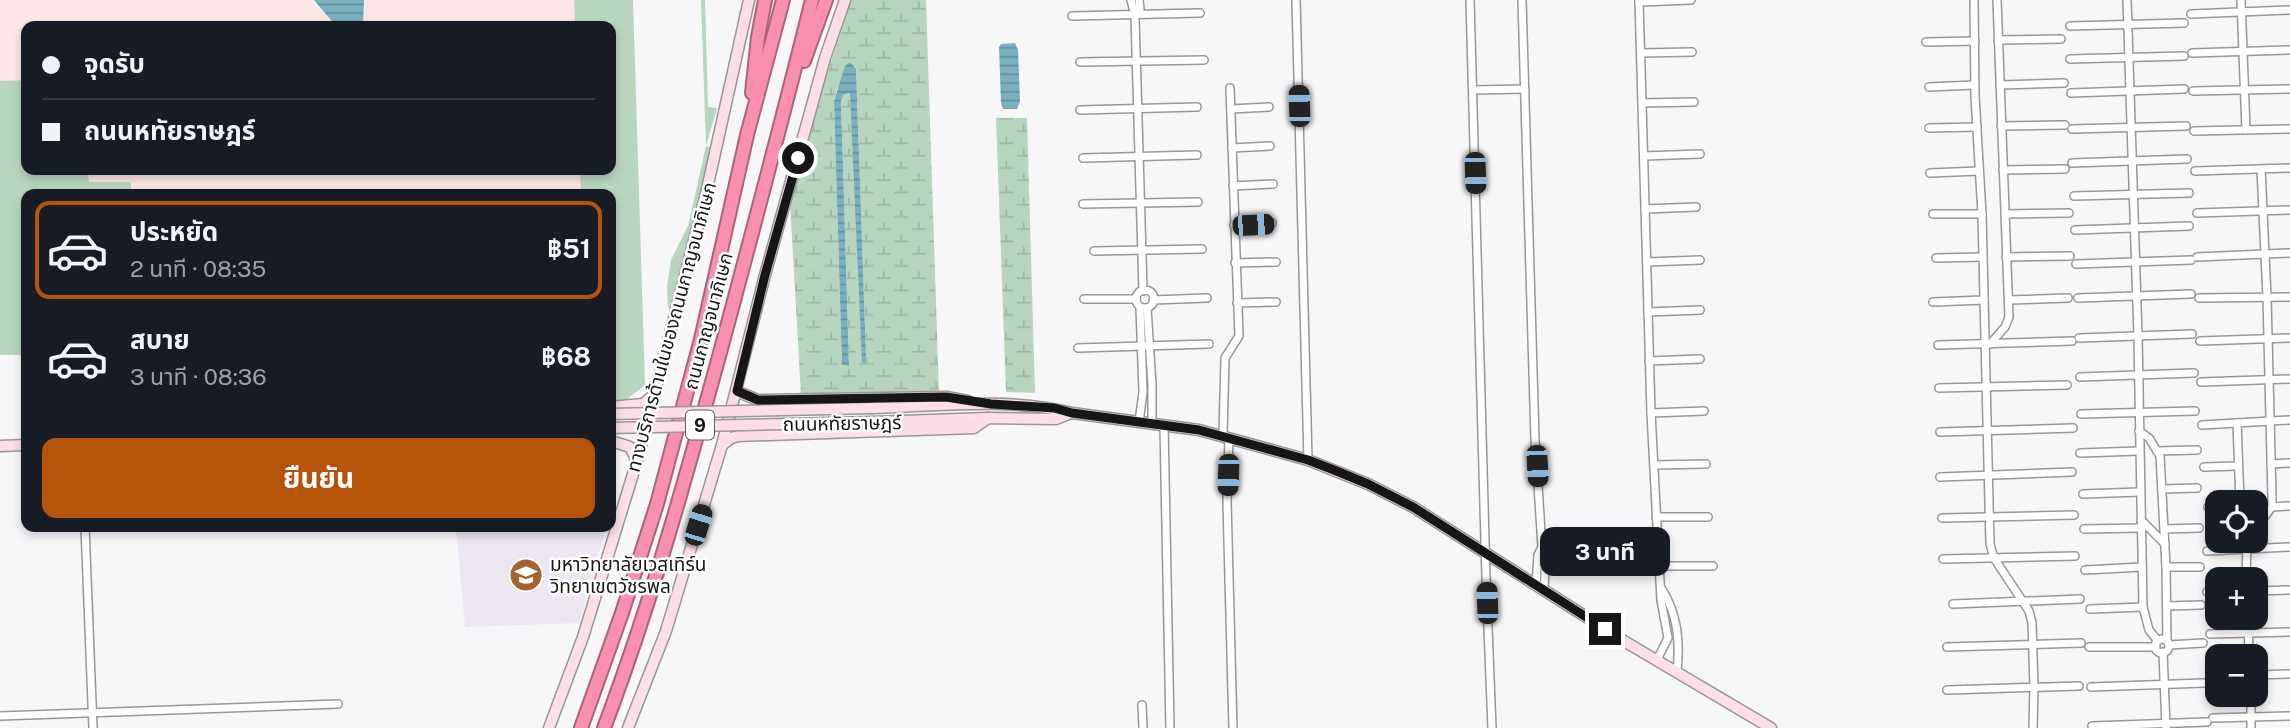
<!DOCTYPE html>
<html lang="th">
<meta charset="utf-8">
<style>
:root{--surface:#171b24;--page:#20242c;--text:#f1f3f6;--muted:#9ea1a6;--line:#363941;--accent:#b45309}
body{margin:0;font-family:"Public Sans","Noto Sans Thai",sans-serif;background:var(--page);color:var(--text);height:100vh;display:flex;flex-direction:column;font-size:26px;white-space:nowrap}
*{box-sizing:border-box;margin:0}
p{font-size:23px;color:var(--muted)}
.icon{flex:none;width:38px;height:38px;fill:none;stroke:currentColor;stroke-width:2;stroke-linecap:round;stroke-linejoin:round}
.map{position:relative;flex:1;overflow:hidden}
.sheet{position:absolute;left:21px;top:189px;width:595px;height:343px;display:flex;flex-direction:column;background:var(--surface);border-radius:14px;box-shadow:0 4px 10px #0003}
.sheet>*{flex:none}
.hud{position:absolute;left:21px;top:21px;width:595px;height:154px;border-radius:14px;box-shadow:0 4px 10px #0003;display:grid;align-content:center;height:154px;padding:0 21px;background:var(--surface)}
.tools{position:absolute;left:2205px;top:490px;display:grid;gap:14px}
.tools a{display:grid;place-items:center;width:63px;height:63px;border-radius:14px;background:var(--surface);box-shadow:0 4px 10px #0003;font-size:35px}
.end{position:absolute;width:32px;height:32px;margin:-16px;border:9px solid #161617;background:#fff;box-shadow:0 0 0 4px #fff}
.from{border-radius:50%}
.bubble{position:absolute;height:49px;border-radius:14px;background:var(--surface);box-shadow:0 4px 10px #0003;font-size:23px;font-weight:700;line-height:49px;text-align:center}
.car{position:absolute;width:21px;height:42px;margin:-21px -10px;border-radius:9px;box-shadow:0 0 5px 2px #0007;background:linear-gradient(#222 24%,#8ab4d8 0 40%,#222 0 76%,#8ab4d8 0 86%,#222 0)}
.hud b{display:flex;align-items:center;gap:24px;height:66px;font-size:26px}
.hud b+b{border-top:2px solid var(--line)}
.hud i{width:18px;height:18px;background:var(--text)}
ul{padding:12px 0 0;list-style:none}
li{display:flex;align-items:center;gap:21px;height:98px;margin:0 14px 10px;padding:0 7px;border:4px solid transparent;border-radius:14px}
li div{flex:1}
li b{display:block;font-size:26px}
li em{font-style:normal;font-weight:700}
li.current{border-color:var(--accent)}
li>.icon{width:63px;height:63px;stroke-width:1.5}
.primary-button{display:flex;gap:14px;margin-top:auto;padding:14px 21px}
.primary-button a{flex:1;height:80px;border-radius:14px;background:var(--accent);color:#fff;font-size:28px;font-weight:700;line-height:80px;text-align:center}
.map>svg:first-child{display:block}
.industrial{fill:#fce6e7}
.built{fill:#ece7f1}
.grass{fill:#b8d6bf}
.wetland{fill:url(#wetland-marsh);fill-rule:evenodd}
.water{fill:url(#water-rules)}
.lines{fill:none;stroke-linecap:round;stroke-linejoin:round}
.street-casing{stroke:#979698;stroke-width:10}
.secondary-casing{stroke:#979698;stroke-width:13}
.highway-casing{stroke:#aa657a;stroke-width:16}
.street{stroke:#fff;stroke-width:7}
.secondary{stroke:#fedee7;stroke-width:10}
.highway{stroke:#fa90af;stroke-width:12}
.secondary-bridge-casing{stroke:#979698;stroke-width:13;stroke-linecap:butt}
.secondary-bridge{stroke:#fedee7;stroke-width:10}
.route{stroke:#161617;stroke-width:9}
.labels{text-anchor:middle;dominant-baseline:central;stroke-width:5;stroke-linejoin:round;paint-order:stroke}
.shield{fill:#fff;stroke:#5c5c5d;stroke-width:2}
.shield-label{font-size:18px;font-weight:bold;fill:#161617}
.street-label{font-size:19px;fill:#161617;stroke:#fff}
.poi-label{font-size:19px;fill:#161617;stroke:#fff;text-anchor:start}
</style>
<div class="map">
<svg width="2290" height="728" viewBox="0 0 2290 728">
<defs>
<pattern id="wetland-marsh" width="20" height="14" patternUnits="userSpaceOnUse" patternTransform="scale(1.75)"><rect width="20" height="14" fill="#b8d6bf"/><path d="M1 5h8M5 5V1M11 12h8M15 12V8" fill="none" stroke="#9db7a3"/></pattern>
<pattern id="water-rules" width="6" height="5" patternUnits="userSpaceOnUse" patternTransform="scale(1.75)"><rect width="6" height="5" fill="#79b1c0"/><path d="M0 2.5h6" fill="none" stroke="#628f9b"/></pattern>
</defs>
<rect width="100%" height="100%" fill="#f7f6f8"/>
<g class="industrial">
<polygon points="0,0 574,0 575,26 26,26 26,80 0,81"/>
<polygon points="88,170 580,170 581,194 131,194 130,182 89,182"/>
</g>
<polygon class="built" points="456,527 606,527 579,623 465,627"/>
<g class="grass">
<polygon points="574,0 633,0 645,385 626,400 611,400 611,194 581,194 580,170 611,170 611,26 575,26"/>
<polygon points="701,0 705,0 708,107 717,108 706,146 711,148 672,309 668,308 667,286 671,260 688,226 706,146"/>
<polygon points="26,80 26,170 88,170 89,182 131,182 131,194 26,194 26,355 0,355 0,81"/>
</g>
<g class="wetland">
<path d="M851,0H926L939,393L801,395L790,203L817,105ZM856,69L866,356L851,93L842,95L841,100L849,366L842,365L834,101L837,89Z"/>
<polygon points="996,118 1027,118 1035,393 1006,392"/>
</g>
<g class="water">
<polygon points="314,0 364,0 363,26 336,26"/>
<polygon points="1015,43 1018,50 1020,101 1017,109 1003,109 1001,103 999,47 1001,44"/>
<polygon points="850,62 856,69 866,356 865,363 862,362 850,93 843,95 841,101 849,366 842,365 834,101 845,66"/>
</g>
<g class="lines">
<defs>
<g id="street">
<polyline points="1131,0 1135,16 1143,291"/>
<polyline points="1296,0 1308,460"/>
<polyline points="1470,0 1486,577 1492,728"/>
<polyline points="1522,0 1535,439 1542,547 1546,555 1544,589"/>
<polyline points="1639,0 1651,413 1661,600 1668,638 1657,660"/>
<polyline points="1974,0 1975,96 1982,214 1990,544 1994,558 2029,611 2032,623 2034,687 2033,728"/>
<polyline points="2127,0 2138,336 2143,607 2149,630 2158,641"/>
<polyline points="2241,0 2246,130"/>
<polyline points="1639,2 1691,0"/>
<polyline points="1135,13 1140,9 1139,0"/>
<polyline points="2191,14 2290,10"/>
<polyline points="1072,16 1200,13"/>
<polyline points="2070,26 2184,23"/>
<polyline points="1998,40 2061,39"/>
<polyline points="1926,42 1975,41"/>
<polyline points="1641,53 1692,52"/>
<polyline points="2192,53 2290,50"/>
<polyline points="2070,59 2184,56"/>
<polyline points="1080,62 1204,60"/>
<polyline points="2000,85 2064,83"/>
<polyline points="1929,87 1974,85"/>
<polyline points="1473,90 1525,89"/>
<polyline points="2193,91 2290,89"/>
<polyline points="2071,93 2184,89"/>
<polyline points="1642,103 1694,102"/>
<polyline points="1231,109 1269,107"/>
<polyline points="1080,110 1197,107"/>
<polyline points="2001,126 2065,125"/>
<polyline points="1929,128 1977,127"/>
<polyline points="2072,129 2186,126"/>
<polyline points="2194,131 2290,129"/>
<polyline points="1232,148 1270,146"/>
<polyline points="1644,156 1700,154"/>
<polyline points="1083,158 1197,155"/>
<polyline points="2072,163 2187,159"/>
<polyline points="2003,170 2065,169"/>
<polyline points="2195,171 2290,168"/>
<polyline points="1930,173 1979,171"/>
<polyline points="1233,186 1273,184"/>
<polyline points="2074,196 2189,193"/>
<polyline points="1083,204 1198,202"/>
<polyline points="1645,209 1696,207"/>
<polyline points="2197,213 2290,210"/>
<polyline points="1933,214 1982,214"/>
<polyline points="2005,214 2069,213"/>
<polyline points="1234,225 1272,223"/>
<polyline points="2075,230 2189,226"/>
<polyline points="1094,251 1202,249"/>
<polyline points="2006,257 2070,256"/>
<polyline points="2197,257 2290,253"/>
<polyline points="1936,258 1983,257"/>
<polyline points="1647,262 1700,260"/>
<polyline points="1235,263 1276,262"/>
<polyline points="2076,264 2191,260"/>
<circle cx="1145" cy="299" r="9"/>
<polyline points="2078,298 2191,294"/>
<polyline points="2199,298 2290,297"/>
<polyline points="1084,299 1136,299"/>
<polyline points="1153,300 1207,298"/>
<polyline points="2009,300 2068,298"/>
<polyline points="1933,302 1984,300"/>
<polyline points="1237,303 1276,302"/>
<polyline points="1147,308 1152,385 1152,423"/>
<polyline points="1648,312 1700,310"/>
<polyline points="2079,338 2192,334"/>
<polyline points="2200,341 2290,338"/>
<polyline points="1990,344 2005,327 2009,317 1997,0"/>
<polyline points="1938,345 2072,341"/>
<polyline points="1078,348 1209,344"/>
<polyline points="1649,361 1700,359"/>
<polyline points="2080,377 2194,373"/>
<polyline points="2201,382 2290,379"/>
<polyline points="1939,388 2067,385"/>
<polyline points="1651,413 1704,411"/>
<polyline points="2081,414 2195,411"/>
<polyline points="1139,422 1143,392 1140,307"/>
<polyline points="2237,423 2240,502"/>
<polyline points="1164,425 1170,728"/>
<polyline points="2202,425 2290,420"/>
<polyline points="2139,431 2149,438 2160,456 2166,567 2167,641"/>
<polyline points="1940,432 2073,428"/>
<polyline points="1223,436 1225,358 1239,336 1230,88"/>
<polyline points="1229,438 1227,502 1233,728"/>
<polyline points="2157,451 2197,450"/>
<polyline points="2080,453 2139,451"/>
<polyline points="2271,464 2290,463"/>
<polyline points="1654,465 1706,464"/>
<polyline points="2204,467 2238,466"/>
<polyline points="1940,477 2072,472"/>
<polyline points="2162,489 2197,488"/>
<polyline points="2083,494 2140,492"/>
<polyline points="2208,507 2217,507"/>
<polyline points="2272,507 2290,506"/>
<polyline points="1656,517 1708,517"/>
<polyline points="1942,518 2074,515"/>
<polyline points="2141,520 2165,544"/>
<polyline points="85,527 93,728"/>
<polyline points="2256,528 2272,507 2272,497 2267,297 2261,169"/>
<polyline points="2084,529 2141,528"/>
<polyline points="2164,529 2199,528"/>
<polyline points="2207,551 2290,547"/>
<polyline points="1943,559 2075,556"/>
<polyline points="1659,566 1713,566"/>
<polyline points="2166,567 2200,567"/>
<polyline points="2085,570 2142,567"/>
<polyline points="2246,579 2247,541"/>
<polyline points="1536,586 1538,555 1542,547"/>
<path d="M1662,589C1678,615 1680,642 1677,672"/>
<polyline points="2256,591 2290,590"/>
<polyline points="2207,592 2217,591"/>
<polyline points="1953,604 2080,599"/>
<polyline points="2167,606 2201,605"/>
<polyline points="2090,609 2143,607"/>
<polyline points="2248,618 2249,656"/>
<polyline points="2210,634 2290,632"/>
<circle cx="2162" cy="646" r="7"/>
<polyline points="2169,645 2203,643"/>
<polyline points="1947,647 2081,643"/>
<polyline points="2089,647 2156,647"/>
<polyline points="2163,652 2166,727"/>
<polyline points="2256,675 2290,674"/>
<polyline points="2211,676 2217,676"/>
<polyline points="2091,687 2204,683"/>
<polyline points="1947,690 2079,686"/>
<polyline points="2251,695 2251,728"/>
<polyline points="1142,705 1143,728"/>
<polyline points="0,716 338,704"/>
<polyline points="2213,718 2290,716"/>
<polyline points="2092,726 2207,722"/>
</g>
<g id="secondary">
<polyline points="736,391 758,400 946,397 968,401"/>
<polyline points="611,407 643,404 655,394"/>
<path d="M873,408C938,406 1008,397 1072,413L1199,430L1308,460L1368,484L1413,507L1624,641L1771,728"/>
<polyline points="873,422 988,418 1056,419 1071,413"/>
<polyline points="611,441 630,447 637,461"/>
<polyline points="722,445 731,438 738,436 974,428 988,418"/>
<polyline points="0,446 26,445"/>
<polyline points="549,728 583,637 637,461 705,198 749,0"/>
<polyline points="628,728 666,631 722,445 765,275 825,58 845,0"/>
</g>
<g id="highway">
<polyline points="804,61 826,0"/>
<polyline points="752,93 758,37 765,0"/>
<polyline points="581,728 622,613 657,504 701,339 747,135 783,0"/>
<path d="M604,728C652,601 688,470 724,338C754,226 784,113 812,0"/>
</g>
</defs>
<use href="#street" class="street-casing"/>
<use href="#secondary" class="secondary-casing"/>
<use href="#highway" class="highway-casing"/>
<use href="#street" class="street"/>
<use href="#secondary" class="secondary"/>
<use href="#highway" class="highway"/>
<defs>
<g id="secondary-bridge">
<polyline points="611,414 873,408"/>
<polyline points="611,428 873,422"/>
</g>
</defs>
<use href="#secondary-bridge" class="secondary-bridge-casing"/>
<use href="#secondary-bridge" class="secondary-bridge"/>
</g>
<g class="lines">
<polyline class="route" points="798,158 765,275 737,391 758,400 946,397 991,404 1054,408 1072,413 1199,430 1308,460 1334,470 1368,484 1413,507 1605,629"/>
</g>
<defs>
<symbol id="university-disc" viewBox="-11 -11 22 22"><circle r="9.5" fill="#a56330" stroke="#fff"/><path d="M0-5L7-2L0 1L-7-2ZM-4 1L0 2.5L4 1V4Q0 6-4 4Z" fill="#fff"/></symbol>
</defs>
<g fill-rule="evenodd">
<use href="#university-disc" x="507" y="556" width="38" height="38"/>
</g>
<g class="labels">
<rect class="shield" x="686" y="410.5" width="28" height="29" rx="5"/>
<g class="shield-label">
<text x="700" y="425">9</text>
</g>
<g class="street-label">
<text transform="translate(708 321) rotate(-75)">ถนนกาญจนาภิเษก</text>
<text transform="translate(671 327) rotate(-75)">ทางบริการด้านในของถนนกาญจนาภิเษก</text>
<text transform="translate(842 423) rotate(-1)">ถนนหทัยราษฎร์</text>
</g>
<g class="poi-label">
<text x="550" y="564">มหาวิทยาลัยเวสเทิร์น<tspan x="550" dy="22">วิทยาเขตวัชรพล</tspan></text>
</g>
</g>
</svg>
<div class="tools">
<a><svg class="icon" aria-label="locate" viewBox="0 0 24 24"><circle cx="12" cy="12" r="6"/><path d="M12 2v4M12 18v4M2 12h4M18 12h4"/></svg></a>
<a>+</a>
<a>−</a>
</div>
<i class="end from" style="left:798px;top:158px"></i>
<i class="end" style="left:1605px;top:629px"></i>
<div class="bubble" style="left:1540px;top:527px;width:130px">3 นาที</div>
<i class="car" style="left:1299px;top:106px;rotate:358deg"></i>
<i class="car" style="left:1475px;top:173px;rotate:178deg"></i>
<i class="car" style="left:1253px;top:225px;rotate:87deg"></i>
<i class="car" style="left:1537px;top:466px;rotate:177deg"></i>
<i class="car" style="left:1228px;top:475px;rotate:182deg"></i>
<i class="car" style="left:698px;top:525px;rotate:17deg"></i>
<i class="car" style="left:1487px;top:603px;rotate:358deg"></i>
<div class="hud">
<b><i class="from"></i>จุดรับ</b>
<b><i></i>ถนนหทัยราษฎร์</b>
</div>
<section class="sheet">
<ul>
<li class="current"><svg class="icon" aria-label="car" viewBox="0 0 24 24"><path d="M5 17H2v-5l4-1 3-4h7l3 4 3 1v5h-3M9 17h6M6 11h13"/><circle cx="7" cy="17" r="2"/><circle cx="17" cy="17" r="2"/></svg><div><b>ประหยัด</b><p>2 นาที · 08:35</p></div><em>฿51</em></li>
<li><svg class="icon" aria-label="car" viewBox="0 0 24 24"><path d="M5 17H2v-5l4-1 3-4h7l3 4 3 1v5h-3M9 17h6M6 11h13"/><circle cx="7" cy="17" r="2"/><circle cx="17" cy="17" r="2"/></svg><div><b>สบาย</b><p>3 นาที · 08:36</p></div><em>฿68</em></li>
</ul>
<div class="primary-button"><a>ยืนยัน</a></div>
</section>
</div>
